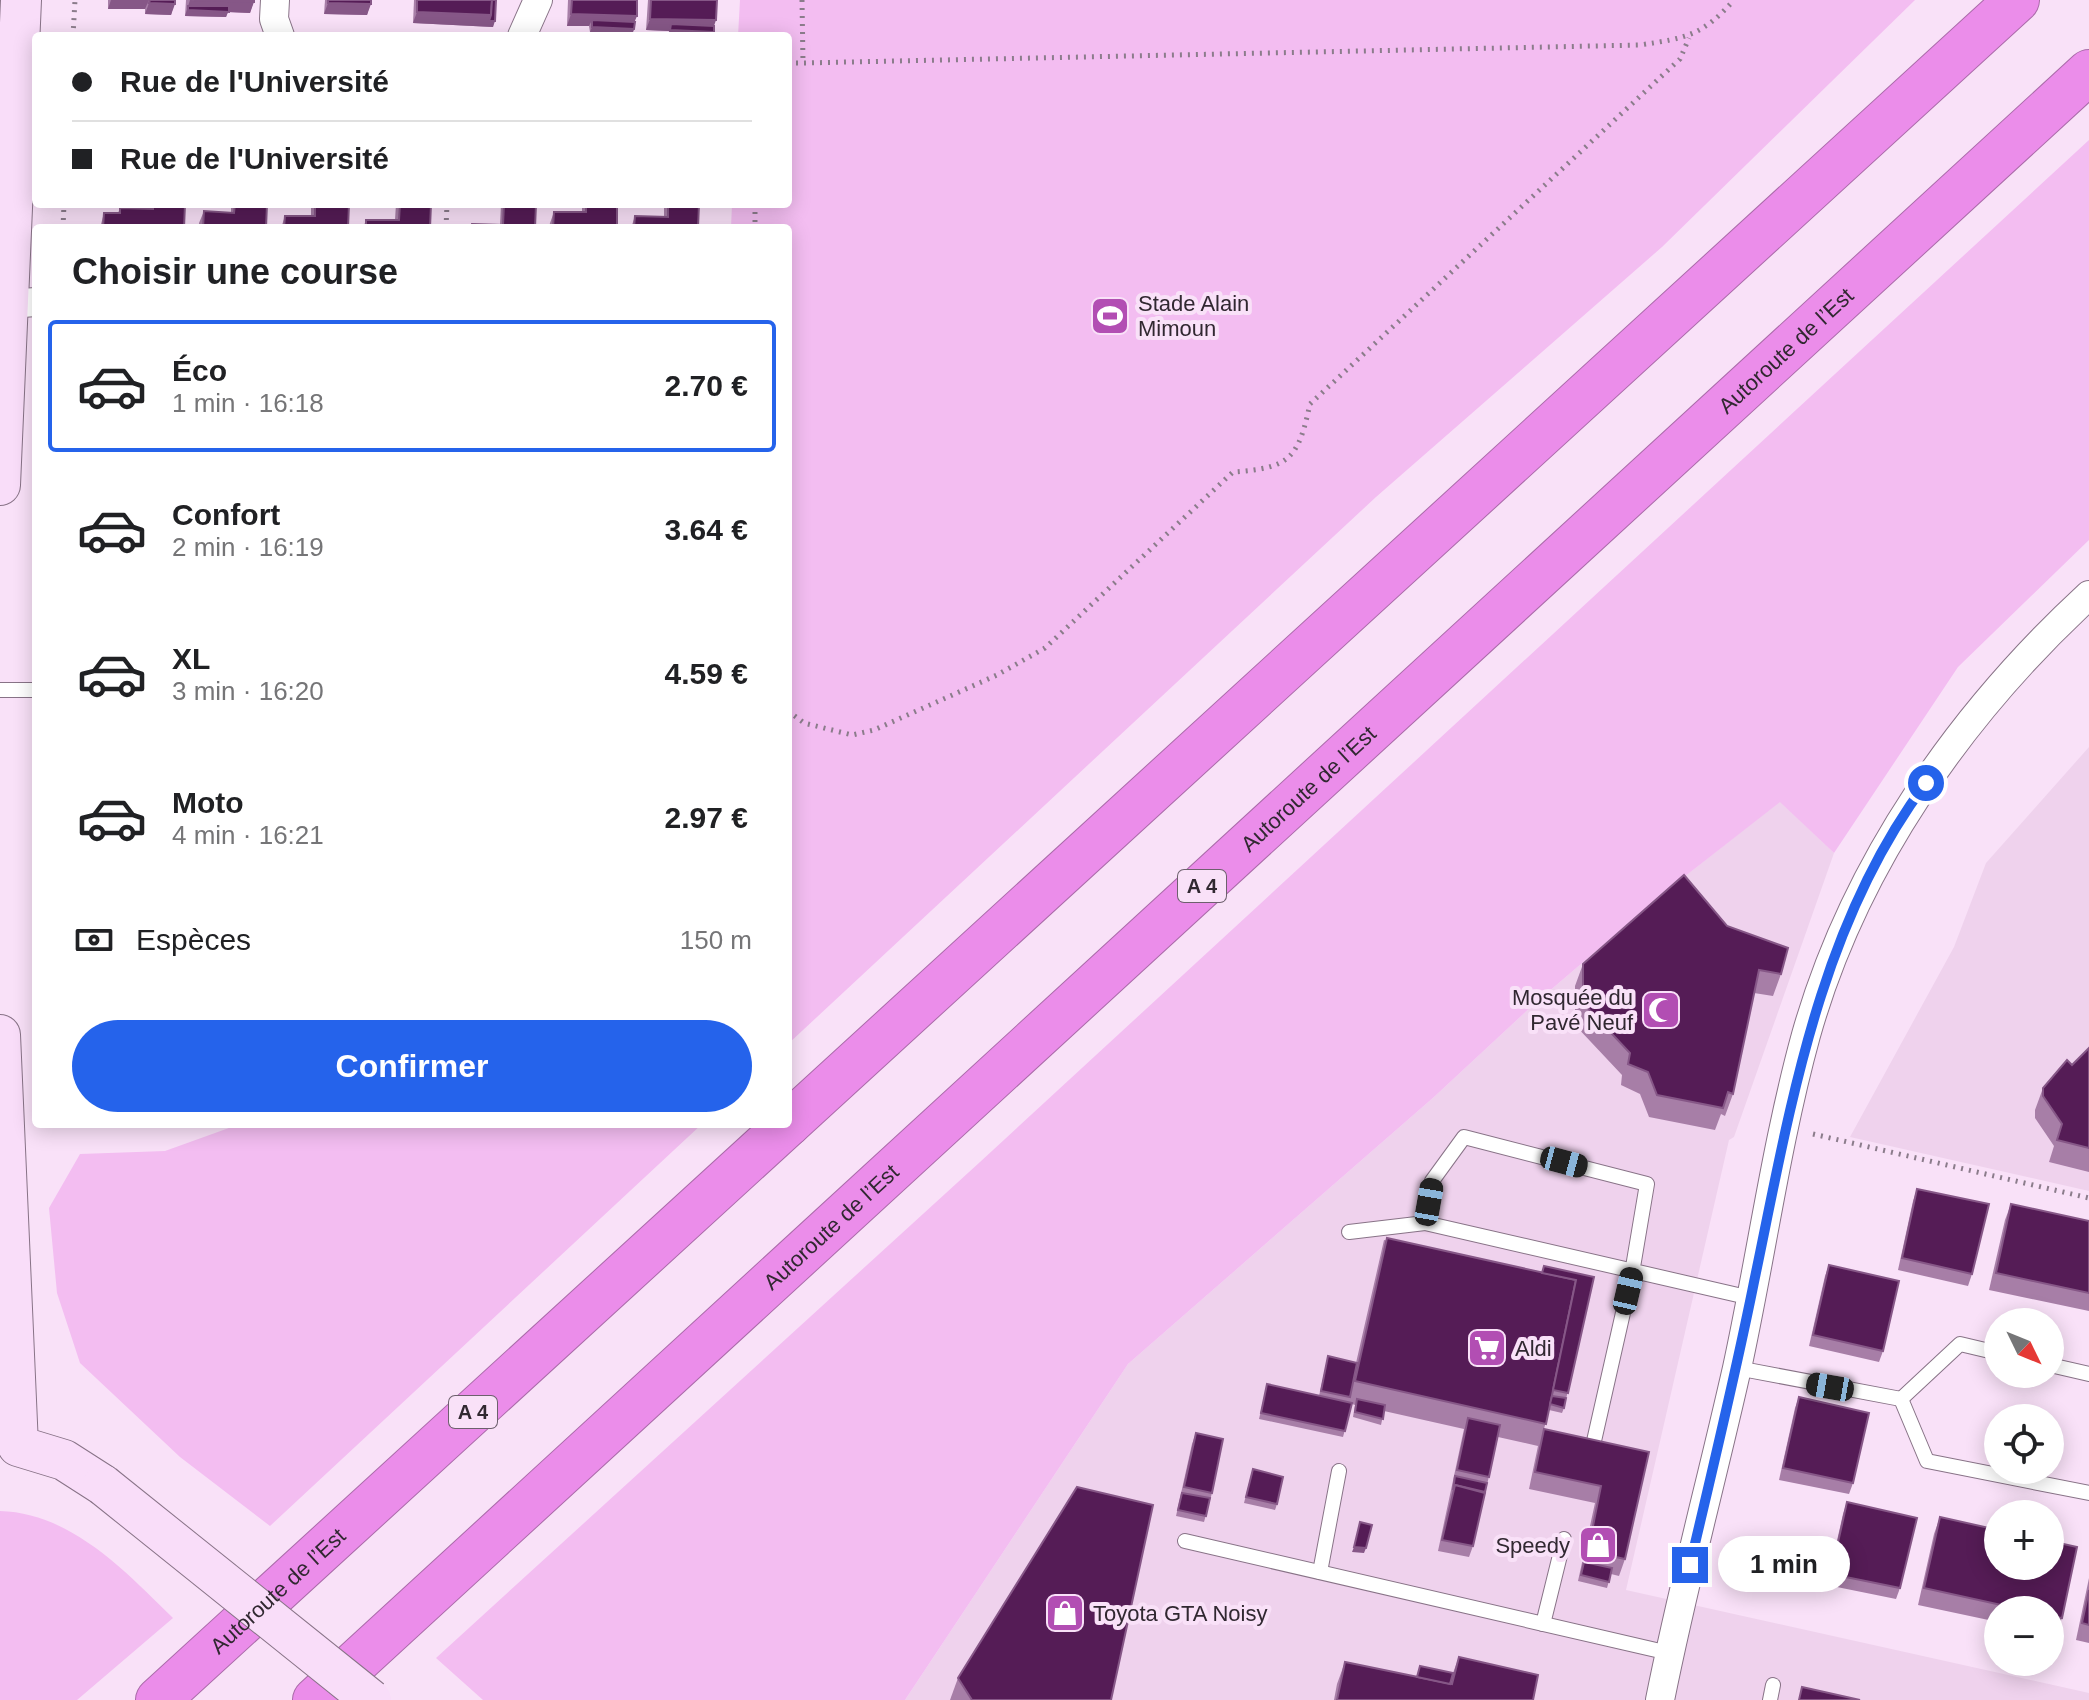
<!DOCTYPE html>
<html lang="fr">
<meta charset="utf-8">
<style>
:root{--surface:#fff;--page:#f6f6f6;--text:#202124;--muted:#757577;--line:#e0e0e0;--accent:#2563eb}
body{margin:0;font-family:Helvetica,sans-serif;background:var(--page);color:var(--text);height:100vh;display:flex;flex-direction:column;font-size:30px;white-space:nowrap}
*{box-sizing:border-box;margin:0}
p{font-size:26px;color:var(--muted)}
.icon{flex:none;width:44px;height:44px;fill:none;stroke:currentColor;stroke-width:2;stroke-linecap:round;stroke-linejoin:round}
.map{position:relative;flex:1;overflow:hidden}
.drawer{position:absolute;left:32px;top:224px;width:760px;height:904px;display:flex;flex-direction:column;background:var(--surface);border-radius:8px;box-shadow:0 4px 20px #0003}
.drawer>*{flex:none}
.hud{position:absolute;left:32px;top:32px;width:760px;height:176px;border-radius:8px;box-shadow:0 4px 20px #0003;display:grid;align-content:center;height:176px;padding:0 40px;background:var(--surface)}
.needle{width:52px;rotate:133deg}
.buttons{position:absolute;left:1984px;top:1308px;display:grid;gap:16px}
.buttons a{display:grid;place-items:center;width:80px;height:80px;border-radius:50%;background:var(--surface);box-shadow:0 4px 20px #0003;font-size:40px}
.end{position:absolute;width:36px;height:36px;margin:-18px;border:10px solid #2563eb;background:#fff;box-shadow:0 0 0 4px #fff}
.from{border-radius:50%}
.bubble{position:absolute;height:56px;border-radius:28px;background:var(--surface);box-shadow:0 4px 20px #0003;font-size:26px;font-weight:800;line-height:56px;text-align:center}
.car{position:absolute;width:24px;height:48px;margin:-24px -12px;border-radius:10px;box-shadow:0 0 6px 2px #0007;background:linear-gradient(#222 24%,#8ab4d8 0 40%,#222 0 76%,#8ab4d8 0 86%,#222 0)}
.hud b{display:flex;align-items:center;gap:28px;height:76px;font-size:30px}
.hud b+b{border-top:2px solid var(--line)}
.hud i{width:20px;height:20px;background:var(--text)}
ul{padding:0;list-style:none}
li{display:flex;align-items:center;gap:24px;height:132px;margin:0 16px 12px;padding:0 24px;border:4px solid transparent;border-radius:8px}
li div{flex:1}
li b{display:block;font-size:30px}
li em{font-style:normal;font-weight:800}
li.on{border-color:var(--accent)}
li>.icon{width:72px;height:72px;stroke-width:1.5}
h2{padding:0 40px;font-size:36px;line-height:96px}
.pay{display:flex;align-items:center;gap:20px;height:88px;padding:0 40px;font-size:30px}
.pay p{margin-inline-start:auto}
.button{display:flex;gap:16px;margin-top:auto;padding:16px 40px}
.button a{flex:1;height:92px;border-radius:48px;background:var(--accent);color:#fff;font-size:32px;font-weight:800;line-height:92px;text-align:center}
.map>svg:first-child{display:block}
.built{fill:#efd2ed}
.green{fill:#f3bdf1}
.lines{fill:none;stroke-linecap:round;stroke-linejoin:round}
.service-casing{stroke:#887387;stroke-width:16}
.minor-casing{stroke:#887387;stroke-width:30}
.secondary-casing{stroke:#887387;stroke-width:42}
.motorway-casing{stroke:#aa6aa9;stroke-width:46}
.path{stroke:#8b7c8b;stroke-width:5;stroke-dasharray:2 6;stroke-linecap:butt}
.service{stroke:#fff;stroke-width:14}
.minor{stroke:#fff;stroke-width:28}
.secondary{stroke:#f9ddf9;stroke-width:40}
.motorway{stroke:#eb8dea;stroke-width:44}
.secondary-bridge-casing{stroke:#887387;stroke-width:42;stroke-linecap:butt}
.secondary-bridge{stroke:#f9ddf9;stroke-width:40}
.wall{fill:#a77ea7}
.shaded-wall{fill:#865787}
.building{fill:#551c56;stroke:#865787;stroke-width:2}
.route{stroke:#2563eb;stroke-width:10}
.labels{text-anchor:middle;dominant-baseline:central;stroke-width:8;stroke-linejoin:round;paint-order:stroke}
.shield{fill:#f9e1f8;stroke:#6d606d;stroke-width:2}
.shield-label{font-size:20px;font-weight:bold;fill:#312831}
.poi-label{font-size:22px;fill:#312831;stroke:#f9e1f8;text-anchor:start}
.street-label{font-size:22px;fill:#312831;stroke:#f9e1f8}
</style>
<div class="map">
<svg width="2089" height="1700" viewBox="0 0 2089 1700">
<rect width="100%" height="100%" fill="#f9e1f8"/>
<g class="built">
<polygon points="2089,747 2089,1191 1850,1137 1954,947 1986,863"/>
<polygon points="1780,801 1834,853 1734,1137 1729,1140 1626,1590 2089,1693 2089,1700 905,1700 1128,1364 1434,1097 1533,1005 1670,888"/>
</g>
<g class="green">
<polygon points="740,0 1915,0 1662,247 1376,497 788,1044 788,228 731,228 732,204 788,204 788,36 738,36"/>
<polygon points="2089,140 2089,540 1958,667 1834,853 1780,802 1670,888 1533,1005 1434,1097 1128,1364 905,1700 483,1700 436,1658 980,1162"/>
<polygon points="240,1124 702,1124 270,1526 180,1457 80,1363 57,1293 49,1208 80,1154 165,1151"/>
<path d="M0,1511C71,1513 125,1571 173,1618L77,1700H0Z"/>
</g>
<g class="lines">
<defs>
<g id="service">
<polyline points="0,690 36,690"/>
<polyline points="1349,1232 1425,1223"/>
<polyline points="2050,1365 2089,1374"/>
<polyline points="1737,1368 1901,1399"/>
<polyline points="1901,1399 1927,1461 2089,1493"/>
<polyline points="1901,1399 1960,1344 1998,1353"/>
<polyline points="1594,1441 1632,1273 1647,1184 1464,1137 1432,1181 1425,1223 1751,1298"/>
<polyline points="1185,1541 1669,1653"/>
<polyline points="1320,1572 1339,1471"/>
<polyline points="1543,1624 1564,1539"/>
<polyline points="1770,1700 1773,1685"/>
</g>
<g id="minor">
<polyline points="275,0 274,19 280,36"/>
<polyline points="522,36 538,0"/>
<polyline points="8,304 36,302"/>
<path d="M1660,1700C1682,1589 1712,1479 1737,1368C1761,1258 1776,1144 1806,1035C1854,865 1960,714 2089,595"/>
</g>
<g id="secondary">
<polyline points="0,485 21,0"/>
<polyline points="0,1035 18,1446 64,1460 103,1485"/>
</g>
<g id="motorway">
<polyline points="788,1124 2017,0"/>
<path id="s1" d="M158,1700L788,1124"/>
<path id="s2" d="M315,1700L2089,72"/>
</g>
</defs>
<use href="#service" class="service-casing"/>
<use href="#minor" class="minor-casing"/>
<use href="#secondary" class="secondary-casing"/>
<use href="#motorway" class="motorway-casing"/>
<g class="path">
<path d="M802,0L803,63L1640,45C1686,38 1702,36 1734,0"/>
<polyline points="73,36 75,0"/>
<polyline points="788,63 803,63"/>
<polyline points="755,204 755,228"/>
<polyline points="63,228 64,204"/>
<polyline points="446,228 447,204"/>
<path d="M788,711L804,723L852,735L874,730L997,675L1045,648L1233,472C1290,468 1298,459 1310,404L1680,59L1689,38"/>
<polyline points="1813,1134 2089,1198"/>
</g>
<use href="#service" class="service"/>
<use href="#minor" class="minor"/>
<use href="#secondary" class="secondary"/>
<use href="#motorway" class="motorway"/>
<defs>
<polyline id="secondary-bridge" points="103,1485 371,1700"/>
</defs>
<use href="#secondary-bridge" class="secondary-bridge-casing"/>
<use href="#secondary-bridge" class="secondary-bridge"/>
</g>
<g class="wall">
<polygon points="108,0 175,0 171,15 145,14 145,9 108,9"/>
<polygon points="186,0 254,0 250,13 228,12 226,17 185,16"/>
<polygon points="325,0 371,0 367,15 324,14"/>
<polygon points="414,0 496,0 493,27 413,23"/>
<polygon points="568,0 637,0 634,29 632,35 590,32 589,26 567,26"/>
<polygon points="648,0 717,0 668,36 669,31 646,30"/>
<polygon points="149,204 185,204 184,228 100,228 104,213 118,213 120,208 149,209"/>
<polygon points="231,204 267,204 266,228 199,228 199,223 204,211 231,213"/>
<polygon points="311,204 349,204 348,228 281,228 285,216 311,216"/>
<polygon points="396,204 431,204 430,228 363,228 366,220 395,220"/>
<polygon points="501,204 536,204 535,228 470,228 472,224 500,225"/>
<polygon points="582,204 617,204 617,228 549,228 550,223 554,212 582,212"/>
<polygon points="664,204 699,204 698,228 631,228 635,216 664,217"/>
<polygon points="1727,926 1781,974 1773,996 1754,993 1733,1094 1725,1116 1721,1114 1715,1130 1649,1117 1640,1094 1621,1085 1622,1075 1575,1025 1575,986 1583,964"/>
<polygon points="2089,1048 2089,1172 2049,1162 2054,1146 2035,1118 2035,1110 2043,1088 2072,1065"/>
<polygon points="1917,1189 1972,1274 1968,1286 1898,1270 1913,1201"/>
<polygon points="2011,1204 2089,1221 2089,1311 1989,1290 2005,1220"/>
<polygon points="1384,1240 1542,1272 1544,1266 1594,1277 1564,1408 1562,1413 1549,1410 1544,1429 1649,1452 1625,1559 1619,1576 1611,1574 1607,1588 1578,1581 1595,1503 1529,1489 1538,1446 1498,1437 1473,1546 1469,1557 1438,1551 1464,1429 1384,1411 1381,1425 1353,1417 1355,1405 1352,1404 1343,1437 1259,1419 1267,1384 1319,1396 1328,1356 1356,1363"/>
<polygon points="1829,1265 1883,1351 1879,1362 1809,1346 1825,1276"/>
<polygon points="1799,1397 1853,1483 1849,1494 1779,1480 1795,1408"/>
<polygon points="1196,1433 1212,1493 1204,1522 1176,1516 1192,1444"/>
<polygon points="1251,1475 1277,1504 1275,1510 1244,1503"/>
<polygon points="1847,1502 1900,1588 1896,1599 1827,1585 1843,1514"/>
<polygon points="1940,1517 2062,1618 2056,1635 2050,1634 2050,1610 1998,1610 1998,1622 1918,1605 1934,1534"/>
<polygon points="2089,1578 2089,1643 2076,1640"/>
<polygon points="1459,1657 1533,1700 1334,1700 1337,1684 1345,1662 1417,1677 1453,1673"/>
<polygon points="958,1678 1111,1700 950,1700"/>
</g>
<g class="shaded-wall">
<polygon points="111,0 149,0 145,9 108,9"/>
<polygon points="190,0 254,2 250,13 228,12 226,17 185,16"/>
<polygon points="149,3 175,4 171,15 145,14"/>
<polygon points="328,3 371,4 367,15 324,14"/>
<polygon points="417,12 491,15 495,21 493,27 413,23"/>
<polygon points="571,14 637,16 632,28 592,20 589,26 567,26"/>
<polygon points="650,19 716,20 712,32 714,32 712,36 668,36 671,24 669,31 646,30"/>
<polygon points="592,27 634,29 632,35 590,32"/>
<polygon points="1354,1547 1366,1548 1364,1553 1352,1552"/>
</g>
<g class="building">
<polygon points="150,0 175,0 175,4 149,3"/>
<polygon points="194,0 254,0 254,2"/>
<polygon points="328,0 371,0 371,4 328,3"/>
<polygon points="417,0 492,0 491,15 417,12"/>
<polygon points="492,0 496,0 495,21 489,21 491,15"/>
<polygon points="572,0 637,0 637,16 571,14"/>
<polygon points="651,0 717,0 716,20 650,19"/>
<polygon points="188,6 229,6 229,12 188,10"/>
<polygon points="592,20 635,22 634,29 592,27"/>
<polygon points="671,24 714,26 714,32 670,30"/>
<polygon points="153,204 185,204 184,228 103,228 104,213 120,213 120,208 153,209"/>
<polygon points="235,204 267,204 266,228 203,228 204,211 234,213"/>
<polygon points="315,204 349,204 348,228 284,228 285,216 315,216"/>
<polygon points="400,204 431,204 430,228 366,228 366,220 399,220"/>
<polygon points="504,204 536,204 535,228 471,228 472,224 503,225"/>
<polygon points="586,204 617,204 617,228 553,228 554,212 586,212"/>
<polygon points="668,204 699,204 698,228 634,228 635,216 668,217"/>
<polygon points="1684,875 1727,926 1788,948 1781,974 1759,970 1733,1094 1728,1092 1723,1108 1657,1095 1648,1072 1628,1064 1630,1053 1583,1003 1583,964"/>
<polygon points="2089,1048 2089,1148 2057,1140 2062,1124 2043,1096 2043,1088 2067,1060 2072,1065"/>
<polygon points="1917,1189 1989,1204 1972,1274 1902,1258"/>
<polygon points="2011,1204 2089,1221 2089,1293 1996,1273"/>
<polygon points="1387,1238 1576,1280 1546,1424 1355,1381"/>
<polygon points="1829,1265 1899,1281 1883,1351 1813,1335"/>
<polygon points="1544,1266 1594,1277 1568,1393 1553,1390 1576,1280 1542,1273"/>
<polygon points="1328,1356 1357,1363 1350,1397 1321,1391"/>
<polygon points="1267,1384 1352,1403 1345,1431 1261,1413"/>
<polygon points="1552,1396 1566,1398 1564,1408 1550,1404"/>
<polygon points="1799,1397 1869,1413 1853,1483 1783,1468"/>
<polygon points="1357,1399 1385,1405 1383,1419 1355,1412"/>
<polygon points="1468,1418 1500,1425 1489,1477 1457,1470"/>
<polygon points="1544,1429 1649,1452 1625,1559 1588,1551 1601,1486 1535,1472"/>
<polygon points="1196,1433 1223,1439 1212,1493 1184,1487"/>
<polygon points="1253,1469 1283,1477 1277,1504 1246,1497"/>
<polygon points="1455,1476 1487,1483 1485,1492 1455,1485 1453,1490"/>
<polygon points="1455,1485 1485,1493 1473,1546 1442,1540"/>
<polygon points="1077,1487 1153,1505 1111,1700 972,1700 958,1678"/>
<polygon points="1182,1493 1210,1498 1206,1516 1178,1510"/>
<polygon points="1847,1502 1917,1518 1900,1588 1831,1574"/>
<polygon points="1940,1517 1998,1530 1998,1566 2050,1566 2050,1541 2077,1547 2062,1618 2050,1616 2050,1610 2024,1610 1924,1588"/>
<polygon points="1360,1522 1372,1525 1366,1548 1354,1547"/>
<polygon points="1584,1562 1612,1568 1609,1582 1581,1575"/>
<polygon points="2089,1590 2089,1625 2082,1623"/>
<polygon points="1459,1657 1538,1675 1533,1700 1337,1700 1345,1662 1452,1684"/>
<polygon points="1420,1666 1453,1673 1450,1684 1417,1677"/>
<polygon points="1802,1687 1860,1700 1799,1700"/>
</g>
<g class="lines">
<path class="route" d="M1690,1565C1712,1471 1735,1377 1754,1282C1790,1110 1818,927 1926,783"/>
</g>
<defs>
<symbol id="stadium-square" viewBox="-11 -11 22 22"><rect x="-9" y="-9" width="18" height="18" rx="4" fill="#b24eb3" stroke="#f9e1f8"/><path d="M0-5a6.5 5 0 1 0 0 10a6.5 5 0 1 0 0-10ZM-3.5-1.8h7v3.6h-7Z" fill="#fff"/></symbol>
<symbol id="mosque-square" viewBox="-11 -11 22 22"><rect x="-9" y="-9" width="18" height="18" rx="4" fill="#b24eb3" stroke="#f9e1f8"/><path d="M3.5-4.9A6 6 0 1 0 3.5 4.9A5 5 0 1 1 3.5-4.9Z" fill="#fff"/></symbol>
<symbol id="supermarket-square" viewBox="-11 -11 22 22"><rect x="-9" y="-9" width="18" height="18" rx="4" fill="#b24eb3" stroke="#f9e1f8"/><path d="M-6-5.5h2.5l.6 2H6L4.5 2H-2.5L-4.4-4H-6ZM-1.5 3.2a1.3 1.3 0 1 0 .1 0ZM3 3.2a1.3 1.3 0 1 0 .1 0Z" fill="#fff"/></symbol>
<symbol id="shop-square" viewBox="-11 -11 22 22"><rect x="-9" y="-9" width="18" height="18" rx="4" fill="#b24eb3" stroke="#f9e1f8"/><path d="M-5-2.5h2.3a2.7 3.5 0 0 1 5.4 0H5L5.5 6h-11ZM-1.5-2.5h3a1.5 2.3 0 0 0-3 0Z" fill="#fff"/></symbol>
</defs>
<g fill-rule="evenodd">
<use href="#stadium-square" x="1088" y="294" width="44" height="44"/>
<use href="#mosque-square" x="1639" y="988" width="44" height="44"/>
<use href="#supermarket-square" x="1465" y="1326" width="44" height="44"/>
<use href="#shop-square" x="1576" y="1523" width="44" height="44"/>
<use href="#shop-square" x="1043" y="1591" width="44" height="44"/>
</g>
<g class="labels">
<g class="shield">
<rect x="1178" y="870" width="48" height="32" rx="6"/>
<rect x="449" y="1396" width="48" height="32" rx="6"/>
</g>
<g class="shield-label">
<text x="1202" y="886">A 4</text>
<text x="473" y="1412">A 4</text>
</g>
<g class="poi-label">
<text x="1138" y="303">Stade Alain<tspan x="1138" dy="25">Mimoun</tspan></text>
<text x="1633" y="997" text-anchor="end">Mosquée du<tspan x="1633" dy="25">Pavé Neuf</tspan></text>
<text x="1515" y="1348">Aldi</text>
<text x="1570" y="1545" text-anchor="end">Speedy</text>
<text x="1093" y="1613">Toyota GTA Noisy</text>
</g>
<g class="street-label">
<text stroke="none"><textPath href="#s2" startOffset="1996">Autoroute de l’Est</textPath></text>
<text stroke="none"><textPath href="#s2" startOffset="1348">Autoroute de l’Est</textPath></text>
<text stroke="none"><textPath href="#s2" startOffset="700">Autoroute de l’Est</textPath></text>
<text stroke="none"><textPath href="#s1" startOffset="162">Autoroute de l’Est</textPath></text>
</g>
</g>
</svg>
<div class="buttons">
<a><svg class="needle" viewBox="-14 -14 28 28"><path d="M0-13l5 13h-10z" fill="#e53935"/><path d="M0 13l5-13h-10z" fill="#757577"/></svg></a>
<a><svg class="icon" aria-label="locate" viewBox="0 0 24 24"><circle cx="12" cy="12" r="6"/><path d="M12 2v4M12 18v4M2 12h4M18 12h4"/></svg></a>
<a>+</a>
<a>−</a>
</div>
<i class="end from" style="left:1926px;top:783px"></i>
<i class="end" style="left:1690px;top:1565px"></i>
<div class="bubble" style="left:1718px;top:1536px;width:132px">1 min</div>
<i class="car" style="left:1564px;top:1162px;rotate:105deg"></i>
<i class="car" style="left:1429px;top:1202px;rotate:10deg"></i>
<i class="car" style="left:1628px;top:1291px;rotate:13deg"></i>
<i class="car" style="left:1830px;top:1387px;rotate:280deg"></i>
<div class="hud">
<b><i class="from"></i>Rue de l'Université</b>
<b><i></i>Rue de l'Université</b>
</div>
<section class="drawer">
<h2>Choisir une course</h2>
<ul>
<li class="on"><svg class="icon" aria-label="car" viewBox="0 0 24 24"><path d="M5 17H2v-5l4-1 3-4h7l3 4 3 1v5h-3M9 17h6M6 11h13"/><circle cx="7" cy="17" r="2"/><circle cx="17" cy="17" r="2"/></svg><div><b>Éco</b><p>1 min · 16:18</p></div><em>2.70 €</em></li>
<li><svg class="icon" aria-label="car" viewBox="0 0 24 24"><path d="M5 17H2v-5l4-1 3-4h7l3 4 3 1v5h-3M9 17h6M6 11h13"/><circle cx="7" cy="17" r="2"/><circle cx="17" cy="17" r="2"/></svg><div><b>Confort</b><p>2 min · 16:19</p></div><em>3.64 €</em></li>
<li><svg class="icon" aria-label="car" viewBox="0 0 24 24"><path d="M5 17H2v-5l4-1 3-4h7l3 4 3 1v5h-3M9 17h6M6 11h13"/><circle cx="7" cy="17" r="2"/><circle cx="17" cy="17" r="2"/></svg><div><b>XL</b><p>3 min · 16:20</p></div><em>4.59 €</em></li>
<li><svg class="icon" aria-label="car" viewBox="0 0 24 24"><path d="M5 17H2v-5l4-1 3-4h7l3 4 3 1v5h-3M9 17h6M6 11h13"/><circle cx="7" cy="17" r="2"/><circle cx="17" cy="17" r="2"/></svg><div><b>Moto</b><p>4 min · 16:21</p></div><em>2.97 €</em></li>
</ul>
<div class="pay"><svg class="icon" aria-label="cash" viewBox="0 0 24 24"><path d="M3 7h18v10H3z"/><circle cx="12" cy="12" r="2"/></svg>Espèces<p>150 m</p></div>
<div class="button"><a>Confirmer</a></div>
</section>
</div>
